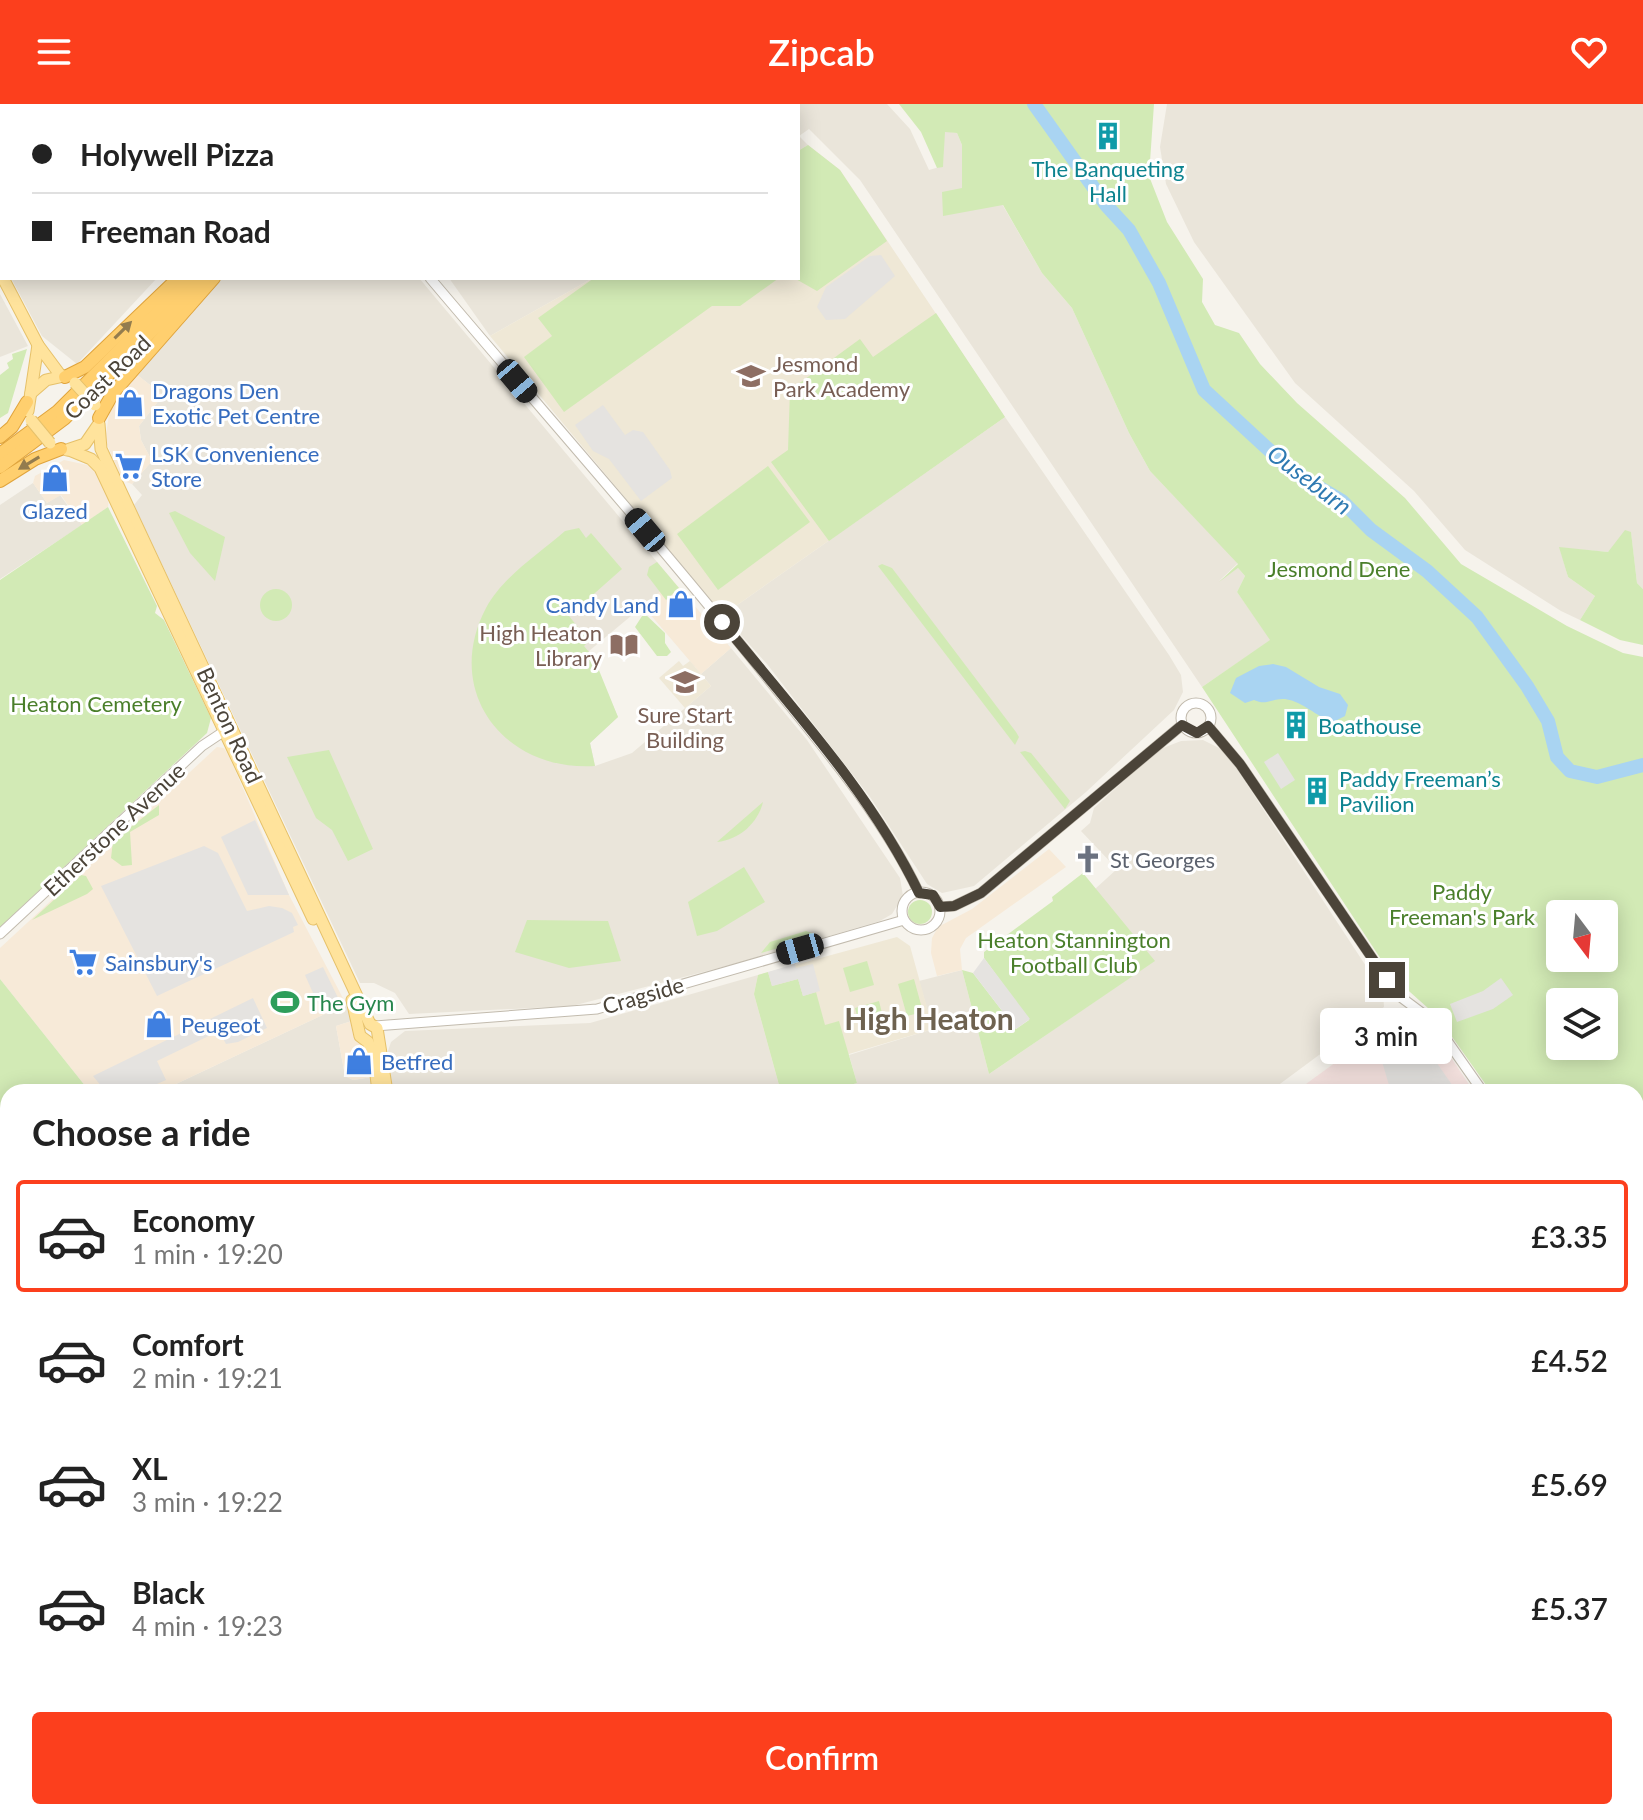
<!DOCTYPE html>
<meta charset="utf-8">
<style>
:root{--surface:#fff;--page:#f2f2f2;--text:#222;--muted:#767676;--line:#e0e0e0;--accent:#fc3f1d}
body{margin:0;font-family:Lato,sans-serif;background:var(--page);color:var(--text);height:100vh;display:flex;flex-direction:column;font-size:30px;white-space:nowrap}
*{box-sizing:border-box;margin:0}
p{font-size:26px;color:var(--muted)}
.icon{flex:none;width:44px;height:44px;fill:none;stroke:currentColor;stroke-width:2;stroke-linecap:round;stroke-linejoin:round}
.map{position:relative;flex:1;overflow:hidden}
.drawer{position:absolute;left:0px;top:980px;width:1644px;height:736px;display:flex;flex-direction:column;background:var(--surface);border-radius:24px 24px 0 0;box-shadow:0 4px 20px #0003}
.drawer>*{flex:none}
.hud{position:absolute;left:0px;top:0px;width:800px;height:176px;box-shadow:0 4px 20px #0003;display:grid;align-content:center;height:176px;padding:0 32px;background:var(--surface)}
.needle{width:52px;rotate:164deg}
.fabs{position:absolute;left:1546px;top:796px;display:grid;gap:16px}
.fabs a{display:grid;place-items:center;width:72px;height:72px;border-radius:8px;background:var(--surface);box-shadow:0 4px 20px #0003;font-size:40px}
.end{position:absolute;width:36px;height:36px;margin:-18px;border:10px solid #4b4439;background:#fff;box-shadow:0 0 0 4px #fff}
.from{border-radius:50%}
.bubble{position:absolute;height:56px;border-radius:8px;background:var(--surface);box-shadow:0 4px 20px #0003;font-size:26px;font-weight:600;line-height:56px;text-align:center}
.car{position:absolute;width:24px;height:48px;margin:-24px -12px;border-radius:10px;box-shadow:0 0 6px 2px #0007;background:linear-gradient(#222 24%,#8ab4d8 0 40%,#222 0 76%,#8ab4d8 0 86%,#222 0)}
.hud b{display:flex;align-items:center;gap:28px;height:76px;font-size:30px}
.hud b+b{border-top:2px solid var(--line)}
.hud i{width:20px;height:20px;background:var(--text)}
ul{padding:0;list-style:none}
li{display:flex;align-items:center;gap:24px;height:112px;margin:0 16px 12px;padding:0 16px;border:4px solid transparent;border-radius:8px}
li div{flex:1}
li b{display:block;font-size:30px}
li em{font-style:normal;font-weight:600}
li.current{border-color:var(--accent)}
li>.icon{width:72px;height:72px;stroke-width:1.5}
h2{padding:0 32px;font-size:36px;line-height:96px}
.cta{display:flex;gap:16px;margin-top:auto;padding:16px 32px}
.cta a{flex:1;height:92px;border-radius:8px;background:var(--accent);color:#fff;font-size:32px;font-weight:600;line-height:92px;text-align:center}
header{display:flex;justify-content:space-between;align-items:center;height:104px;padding:0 32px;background:var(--accent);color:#fff;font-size:36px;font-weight:600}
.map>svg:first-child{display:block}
.residential{fill:#eae5da}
.commercial{fill:#f7ead8}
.education{fill:#efe8d6}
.medical{fill:#f6e3e0}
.green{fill:#d2eab5;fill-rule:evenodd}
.parking{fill:#e5e3e0}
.water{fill:#a9d4f2}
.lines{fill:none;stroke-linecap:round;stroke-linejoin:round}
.river{stroke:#a9d4f2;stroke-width:14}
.minor-casing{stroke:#c2bbae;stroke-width:11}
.major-casing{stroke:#e6c16a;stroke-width:13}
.highway-casing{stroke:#e0a43c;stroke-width:14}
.minor{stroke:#fff;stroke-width:9}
.major{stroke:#ffe39c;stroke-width:11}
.highway{stroke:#ffcf6e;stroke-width:12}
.major-bridge-casing{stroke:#e6c16a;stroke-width:13;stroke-linecap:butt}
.major-bridge{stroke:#ffe39c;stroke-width:11}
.oneway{fill:#937c4e}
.route{stroke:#4b4439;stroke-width:10}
.labels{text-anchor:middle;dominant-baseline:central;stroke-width:6;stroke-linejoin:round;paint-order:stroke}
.culture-label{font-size:22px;fill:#0d838f;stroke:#fff;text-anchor:start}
.education-label{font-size:22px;fill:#785e54;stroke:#fff;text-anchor:start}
.street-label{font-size:22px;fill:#4b4439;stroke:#fff}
.shop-label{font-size:22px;fill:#366cbe;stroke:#fff;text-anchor:start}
.park-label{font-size:22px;fill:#4a7f2a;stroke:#fff}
.worship-label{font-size:22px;fill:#5b616d;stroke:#fff;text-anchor:start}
.leisure-label{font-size:22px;fill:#27864d;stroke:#fff;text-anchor:start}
.water-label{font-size:24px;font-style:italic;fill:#2e7ab2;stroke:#fff}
.district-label{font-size:30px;font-weight:bold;fill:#6e6250;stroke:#fff}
</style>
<header><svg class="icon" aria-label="menu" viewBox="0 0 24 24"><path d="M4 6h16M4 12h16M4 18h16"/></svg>Zipcab<svg class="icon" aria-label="heart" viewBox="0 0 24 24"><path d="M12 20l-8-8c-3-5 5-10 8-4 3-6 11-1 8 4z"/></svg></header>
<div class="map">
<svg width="1643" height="1716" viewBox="0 0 1643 1716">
<rect width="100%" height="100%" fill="#f6f3ec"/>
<g class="residential">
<polygon points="431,0 887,0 910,25 929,66 943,62 944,27 957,29 962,41 962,84 1002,100 1042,169 1072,204 1129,329 1150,367 1238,459 1219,477 1238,464 1245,472 1237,488 1271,536 1202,583 860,76 809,25 799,32 808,41 798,47 798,2 429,2"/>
<polygon points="1167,0 1643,0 1643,485 1637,479 1631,429 1608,448 1560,444 1568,473 1595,492 1580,516 1561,507 1465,446 1414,387 1295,279 1194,138 1166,80 1160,43"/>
<polygon points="11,174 157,174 77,260 42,232"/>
<polygon points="220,174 419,174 673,477 589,547 618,613 590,639 595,662 632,649 711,582 701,570 731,544 807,636 900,774 903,792 892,810 880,817 734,860 572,902 409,910 395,889 374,879 360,879 134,401 142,391 132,380 152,357 141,336 139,322 163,291 136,270"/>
<polygon points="449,174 593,174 490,232"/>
<polygon points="0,190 28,242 0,253"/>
<polygon points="1005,313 1169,551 1181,571 1183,588 1174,606 1086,688 974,782 942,789 927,780 870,693 767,560 723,511"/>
<polygon points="33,379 47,399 60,391 82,421 0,475 0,401"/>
<polygon points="1203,636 1225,647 1383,888 1384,903 1269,988 828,988 857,979 849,951 933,925 919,877 962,866 989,970 1154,857 1095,785 1117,765 1081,727 1090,719 1094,704 1158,646 1181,637"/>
<polygon points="758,871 754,890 781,988 393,988 388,947 391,938 405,927 590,919"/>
<polygon points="346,900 355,916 336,922 345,972 353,976 372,973 373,988 159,988"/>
<polygon points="1643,1144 1643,1521 1636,1519 1636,1149"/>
<polygon points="8,1485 8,1608 0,1613 0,1486"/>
<polygon points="155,1708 339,1708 339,1716 159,1716"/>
<polygon points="1323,1708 1453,1708 1459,1716 1329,1716"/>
</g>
<g class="commercial">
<polygon points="136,270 163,291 139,322 141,336 152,357 132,380 123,377 105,336 111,298"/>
<polygon points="64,356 92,362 109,392 108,403 82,421 61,391 47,399 33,379 35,372"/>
<polygon points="673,477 731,544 701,570 643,502"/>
<polygon points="217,643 224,644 229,652 289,791 346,900 159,988 90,988 0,875 0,844"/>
<polygon points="1049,745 1066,763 966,834 960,845 962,866 937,872 931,849 932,834 938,823 972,805"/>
<polygon points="355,916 372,973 353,976 345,972 336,922"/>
<polygon points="853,1708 1288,1708 1270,1716 856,1716"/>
</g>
<g class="education">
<polygon points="808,41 840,66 1005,313 723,511 490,232 593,174 798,174 798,47"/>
<polygon points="679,557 683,562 690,557 711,582 685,604 659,574"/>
<polygon points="897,833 910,842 933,925 849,950 828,988 781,988 754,890 758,871"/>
<polygon points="1636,1566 1643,1582 1643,1716 1459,1716 1453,1708 1636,1708"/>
<polygon points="8,1624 8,1708 155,1708 159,1716 0,1716 0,1627"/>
<polygon points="397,1708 614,1708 618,1716 397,1716"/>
</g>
<polygon class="medical" points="1402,910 1415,913 1436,931 1474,988 1295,988"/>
<g class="green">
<path d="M899,0H1154L1149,72L1167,118L1203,175L1202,198L1215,221L1239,229L1260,260L1297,299L1405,394L1461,460L1567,522L1623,549L1643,553V1112L1636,1116V988H1491L1438,913L1392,872L1202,583L1270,536L1237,488L1245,472L1238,464L1219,478L1238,460L1150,367L1129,329L1072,204L1042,169L1003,101L943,112L942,88L962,84V41L957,29L945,28L943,63L937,64L921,28ZM1560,810H1604V854H1560ZM1560,898H1604V942H1560Z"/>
<polygon points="808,41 840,66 887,137 817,187 794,174 798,174 798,47"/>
<polygon points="594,174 779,174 740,202 712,202 564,308 524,253 552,232 538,214"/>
<polygon points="936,209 1005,313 829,437 771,358 788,346 790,286 860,235 873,253"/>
<polygon points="27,245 8,309 0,314 0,271 9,264 7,259 13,255 12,250"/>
<polygon points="768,362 810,418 718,486 677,430"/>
<polygon points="108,403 157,502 155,509 164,516 211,614 207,629 0,823 0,476"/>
<polygon points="175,407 225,433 215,477 190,449 169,409"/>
<path d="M579,424L586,434L591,429L622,465L569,512L589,537L584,542L594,554L618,613L590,639L595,662C505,668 442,588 486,504C503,472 539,450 565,427Z"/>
<polygon points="1625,426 1631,428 1637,479 1643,485 1643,541 1620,536 1580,516 1595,492 1568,473 1559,443 1608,448"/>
<polygon points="657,458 679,484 666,496 647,471 649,463"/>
<polygon points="882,460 892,464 1016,628 1019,633 1015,641 878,462"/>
<circle cx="276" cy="501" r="16"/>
<polygon points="644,509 665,529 665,539 671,548 667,552 657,552 635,523"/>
<polygon points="329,646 373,745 348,757 332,726 316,714 287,653"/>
<polygon points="1025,647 1031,649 1070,697 1065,705 1020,648"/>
<path d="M763,698C758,719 739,736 717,738Z"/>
<polygon points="159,701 159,711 130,728 132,761 122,762 111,754 113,737"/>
<polygon points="744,763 765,798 717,827 697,832 688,798"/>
<polygon points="1083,769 1155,857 989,970 962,866 973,869 1016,925 1029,916 984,854 984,848 1053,797 1052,793"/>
<polygon points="81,771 86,772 93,785 87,790 32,816"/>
<circle cx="920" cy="808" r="12"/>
<polygon points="527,816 608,817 621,857 569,864 515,848"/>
<polygon points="806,827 820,832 761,849 770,838"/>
<polygon points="867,857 874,881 850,888 843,864"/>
<polygon points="768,868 772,882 798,875 803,892 816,888 825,921 839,917 857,979 828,988 781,988 754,890 758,871"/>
<polygon points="0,875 90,988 8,988 8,1289 0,1281"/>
<polygon points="914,875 923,908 907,912 898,880"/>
<polygon points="879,897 885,921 861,927 855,904"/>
<polygon points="0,1355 8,1355 8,1485 0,1486"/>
<polygon points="1643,1650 1643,1716 1579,1716 1576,1708 1636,1708 1636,1654"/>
<polygon points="655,1708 853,1708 856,1716 659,1716"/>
</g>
<g class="parking">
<polygon points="881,151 895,172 845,215 826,216 817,203 826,183 870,152"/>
<polygon points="603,301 625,331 633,326 643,328 670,366 672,374 641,397 609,355 593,347 575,321"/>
<polygon points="1278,649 1295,676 1281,685 1264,658"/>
<polygon points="255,716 289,791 248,791 221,733"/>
<polygon points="204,742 218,749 247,807 269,802 282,804 292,809 298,821 293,823 294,828 157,892 101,782"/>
<polygon points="984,854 1030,915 1016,925 973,869"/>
<polygon points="795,860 796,864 813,860 820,887 803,892 798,875 772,882 768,868"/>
<polygon points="323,863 341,900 322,909 305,871"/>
<polygon points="1501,874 1513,891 1493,905 1457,918 1450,900 1483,887"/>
<polygon points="253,894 267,924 238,938 226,940 219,927 157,957 166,976 139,988 106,988 93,972"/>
<polygon points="1407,916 1457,988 1391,988 1376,937"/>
<polygon points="856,1708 938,1708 942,1716 860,1716"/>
<polygon points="1185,1708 1280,1708 1263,1716 1187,1716"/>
<polygon points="1475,1708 1554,1708 1558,1716 1479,1716"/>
</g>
<path class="water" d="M1273,560L1286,563L1319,583L1340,590L1348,601L1345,612L1333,618C1315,612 1304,598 1285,595C1272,594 1267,602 1254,596L1245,599L1230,589L1236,574L1259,562Z"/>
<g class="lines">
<polyline class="river" points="1034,0 1106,101 1129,126 1159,179 1204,286 1293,368 1342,397 1371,426 1427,467 1477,513 1527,582 1548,617 1557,653 1570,667 1597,673 1643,661"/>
<defs>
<g id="minor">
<polyline points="282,0 284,2"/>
<path d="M430,174C543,308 660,439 769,576C823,643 882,711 919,789"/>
<circle cx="1196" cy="614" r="15"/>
<polyline points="1208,622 1240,660 1387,876 1402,894 1434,918 1483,988"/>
<circle cx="921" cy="807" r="19"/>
<polyline points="940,803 954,802 981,789 1182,621"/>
<polyline points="0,830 202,642 229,624"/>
<polyline points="375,922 597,905 904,816"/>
<polyline points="1636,1130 1643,1132"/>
</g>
<g id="major">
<polyline points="3,174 38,241 61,272"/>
<polyline points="31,289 46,276 64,272"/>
<polyline points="28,307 38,241"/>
<polyline points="99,320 101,345 370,920 377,924 387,988"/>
<polyline points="67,346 85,340 98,321"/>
<polyline points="69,346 91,355 100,364 313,815"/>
<polyline points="352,896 360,932 368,938 374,954 378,988"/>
<polyline points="354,1708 354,1716"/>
<polyline points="362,1708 362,1716"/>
</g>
<g id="highway">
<polyline points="362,2 364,0"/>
<polyline points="375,2 377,0"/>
<polyline points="65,273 85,263 178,174"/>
<polyline points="99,314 113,289 214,174"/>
<polyline points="0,333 12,323 27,298"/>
<polyline points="0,350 58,307 192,174"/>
<polyline points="0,363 64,315 205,174"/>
<polyline points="0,377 35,355 61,345"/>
</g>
</defs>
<use href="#minor" class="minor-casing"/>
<use href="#major" class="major-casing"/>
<use href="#highway" class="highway-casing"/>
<use href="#minor" class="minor"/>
<use href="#major" class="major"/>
<use href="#highway" class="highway"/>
<defs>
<g id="major-bridge">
<polyline points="75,279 95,301"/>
<polyline points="31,316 50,339"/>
</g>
</defs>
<use href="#major-bridge" class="major-bridge-casing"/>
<use href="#major-bridge" class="major-bridge"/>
</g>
<defs><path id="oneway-solid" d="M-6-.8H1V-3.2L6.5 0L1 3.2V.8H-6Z" transform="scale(2)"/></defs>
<g class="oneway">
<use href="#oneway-solid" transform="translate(123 226) rotate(-45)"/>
<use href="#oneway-solid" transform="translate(29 359) rotate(149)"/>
</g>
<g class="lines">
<path class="route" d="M722,518C791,603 871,689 919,789L933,791L940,803L954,802L981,789L1182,621L1197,629L1208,622L1240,660L1387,876"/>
</g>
<defs>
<symbol id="building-bare" viewBox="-9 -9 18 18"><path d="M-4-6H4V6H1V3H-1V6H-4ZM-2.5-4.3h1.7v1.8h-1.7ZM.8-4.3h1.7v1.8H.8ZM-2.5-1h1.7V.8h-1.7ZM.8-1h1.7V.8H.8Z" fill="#0f9aa8" stroke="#fff" stroke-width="2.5" paint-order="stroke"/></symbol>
<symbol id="school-bare" viewBox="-9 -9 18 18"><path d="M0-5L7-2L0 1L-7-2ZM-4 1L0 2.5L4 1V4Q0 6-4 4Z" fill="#8d6e63" stroke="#fff" stroke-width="2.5" paint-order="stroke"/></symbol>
<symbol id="shop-bare" viewBox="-9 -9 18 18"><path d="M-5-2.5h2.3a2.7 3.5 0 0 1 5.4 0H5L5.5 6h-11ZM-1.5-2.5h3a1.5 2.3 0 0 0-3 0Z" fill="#3f7fe0" stroke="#fff" stroke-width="2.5" paint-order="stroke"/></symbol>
<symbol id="supermarket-bare" viewBox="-9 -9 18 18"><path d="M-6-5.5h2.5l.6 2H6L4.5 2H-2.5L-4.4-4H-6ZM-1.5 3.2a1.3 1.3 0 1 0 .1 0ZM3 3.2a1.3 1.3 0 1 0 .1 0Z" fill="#3f7fe0" stroke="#fff" stroke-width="2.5" paint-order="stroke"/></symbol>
<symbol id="library-bare" viewBox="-9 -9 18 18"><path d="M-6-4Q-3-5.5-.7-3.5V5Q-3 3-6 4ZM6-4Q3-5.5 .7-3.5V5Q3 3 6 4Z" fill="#8d6e63" stroke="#fff" stroke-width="2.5" paint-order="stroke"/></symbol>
<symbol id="church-bare" viewBox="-9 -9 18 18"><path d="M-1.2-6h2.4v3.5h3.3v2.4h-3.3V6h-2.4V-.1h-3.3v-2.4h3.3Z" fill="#6b7280" stroke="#fff" stroke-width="2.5" paint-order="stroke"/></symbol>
<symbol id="stadium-bare" viewBox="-9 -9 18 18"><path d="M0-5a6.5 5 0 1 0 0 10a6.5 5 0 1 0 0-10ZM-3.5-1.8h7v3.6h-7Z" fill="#2e9e5b" stroke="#fff" stroke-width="2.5" paint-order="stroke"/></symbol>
</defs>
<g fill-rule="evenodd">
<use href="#building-bare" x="1088" y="12" width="40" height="40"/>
<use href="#school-bare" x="731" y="252" width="40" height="40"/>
<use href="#shop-bare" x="110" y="279" width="40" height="40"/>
<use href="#supermarket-bare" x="109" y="342" width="40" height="40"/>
<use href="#shop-bare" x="35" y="354" width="40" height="40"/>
<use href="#shop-bare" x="661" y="480" width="40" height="40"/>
<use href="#library-bare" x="604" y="521" width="40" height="40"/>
<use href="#school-bare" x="665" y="558" width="40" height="40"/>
<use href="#building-bare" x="1276" y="601" width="40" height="40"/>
<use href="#building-bare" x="1297" y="667" width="40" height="40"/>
<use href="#church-bare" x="1068" y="735" width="40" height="40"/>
<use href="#supermarket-bare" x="63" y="838" width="40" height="40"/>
<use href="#stadium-bare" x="265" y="878" width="40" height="40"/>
<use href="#shop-bare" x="139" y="900" width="40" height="40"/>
<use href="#shop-bare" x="339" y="937" width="40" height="40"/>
</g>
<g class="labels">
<g class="culture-label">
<text x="1108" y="64" text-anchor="middle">The Banqueting<tspan x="1108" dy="25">Hall</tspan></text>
<text x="1318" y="621">Boathouse</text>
<text x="1339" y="674">Paddy Freeman’s<tspan x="1339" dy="25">Pavilion</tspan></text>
</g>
<g class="education-label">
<text x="773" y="259">Jesmond<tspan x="773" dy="25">Park Academy</tspan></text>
<text x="602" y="528" text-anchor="end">High Heaton<tspan x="602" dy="25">Library</tspan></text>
<text x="685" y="610" text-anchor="middle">Sure Start<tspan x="685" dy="25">Building</tspan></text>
</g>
<g class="street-label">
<text transform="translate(107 273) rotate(-44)">Coast Road</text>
<text transform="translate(230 621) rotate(65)">Benton Road</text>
<text transform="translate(114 725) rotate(-43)">Etherstone Avenue</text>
<text transform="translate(643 891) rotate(-16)">Cragside</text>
</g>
<g class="shop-label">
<text x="152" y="286">Dragons Den<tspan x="152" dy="25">Exotic Pet Centre</tspan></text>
<text x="151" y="349">LSK Convenience<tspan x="151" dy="25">Store</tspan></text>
<text x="55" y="406" text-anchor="middle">Glazed</text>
<text x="659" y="500" text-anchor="end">Candy Land</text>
<text x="105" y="858">Sainsbury's</text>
<text x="181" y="920">Peugeot</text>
<text x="381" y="957">Betfred</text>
</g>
<g class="park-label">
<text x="1339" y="464">Jesmond Dene</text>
<text x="96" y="599">Heaton Cemetery</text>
<text x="1462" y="787">Paddy<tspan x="1462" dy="25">Freeman's Park</tspan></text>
<text x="1074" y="835">Heaton Stannington<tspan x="1074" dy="25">Football Club</tspan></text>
</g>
<g class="worship-label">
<text x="1110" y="755">St Georges</text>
</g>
<g class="leisure-label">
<text x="307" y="898">The Gym</text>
</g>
<g class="water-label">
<text transform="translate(1310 375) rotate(37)">Ouseburn</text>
</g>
<g class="district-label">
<text x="929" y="914">High Heaton</text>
</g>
</g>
</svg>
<div class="fabs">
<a><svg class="needle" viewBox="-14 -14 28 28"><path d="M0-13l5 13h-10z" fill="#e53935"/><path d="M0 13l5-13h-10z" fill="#767676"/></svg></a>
<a><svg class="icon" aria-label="layers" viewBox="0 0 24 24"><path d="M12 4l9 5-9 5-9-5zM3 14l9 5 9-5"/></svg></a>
</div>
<i class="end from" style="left:722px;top:518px"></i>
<i class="end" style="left:1387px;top:876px"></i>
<div class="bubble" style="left:1320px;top:904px;width:132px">3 min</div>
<i class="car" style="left:517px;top:277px;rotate:140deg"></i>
<i class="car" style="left:645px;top:426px;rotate:320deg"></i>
<i class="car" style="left:800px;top:845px;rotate:254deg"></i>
<div class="hud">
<b><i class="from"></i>Holywell Pizza</b>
<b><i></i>Freeman Road</b>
</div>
<section class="drawer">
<h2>Choose a ride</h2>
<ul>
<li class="current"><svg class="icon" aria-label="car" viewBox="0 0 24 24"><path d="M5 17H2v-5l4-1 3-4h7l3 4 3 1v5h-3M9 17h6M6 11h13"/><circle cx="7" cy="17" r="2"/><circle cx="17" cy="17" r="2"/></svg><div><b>Economy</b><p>1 min · 19:20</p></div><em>£3.35</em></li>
<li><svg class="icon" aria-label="car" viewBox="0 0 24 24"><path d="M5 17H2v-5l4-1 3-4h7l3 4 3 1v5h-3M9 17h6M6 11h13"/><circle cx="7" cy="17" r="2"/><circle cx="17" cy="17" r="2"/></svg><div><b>Comfort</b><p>2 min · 19:21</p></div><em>£4.52</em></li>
<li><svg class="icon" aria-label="car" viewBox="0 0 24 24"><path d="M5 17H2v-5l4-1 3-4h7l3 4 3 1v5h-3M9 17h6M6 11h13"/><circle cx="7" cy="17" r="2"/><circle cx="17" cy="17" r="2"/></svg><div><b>XL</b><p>3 min · 19:22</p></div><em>£5.69</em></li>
<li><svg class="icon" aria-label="car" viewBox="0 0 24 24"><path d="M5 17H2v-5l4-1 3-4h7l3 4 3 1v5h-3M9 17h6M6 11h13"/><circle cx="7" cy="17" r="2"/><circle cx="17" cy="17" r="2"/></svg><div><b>Black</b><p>4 min · 19:23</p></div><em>£5.37</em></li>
</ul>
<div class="cta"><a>Confirm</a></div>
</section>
</div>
